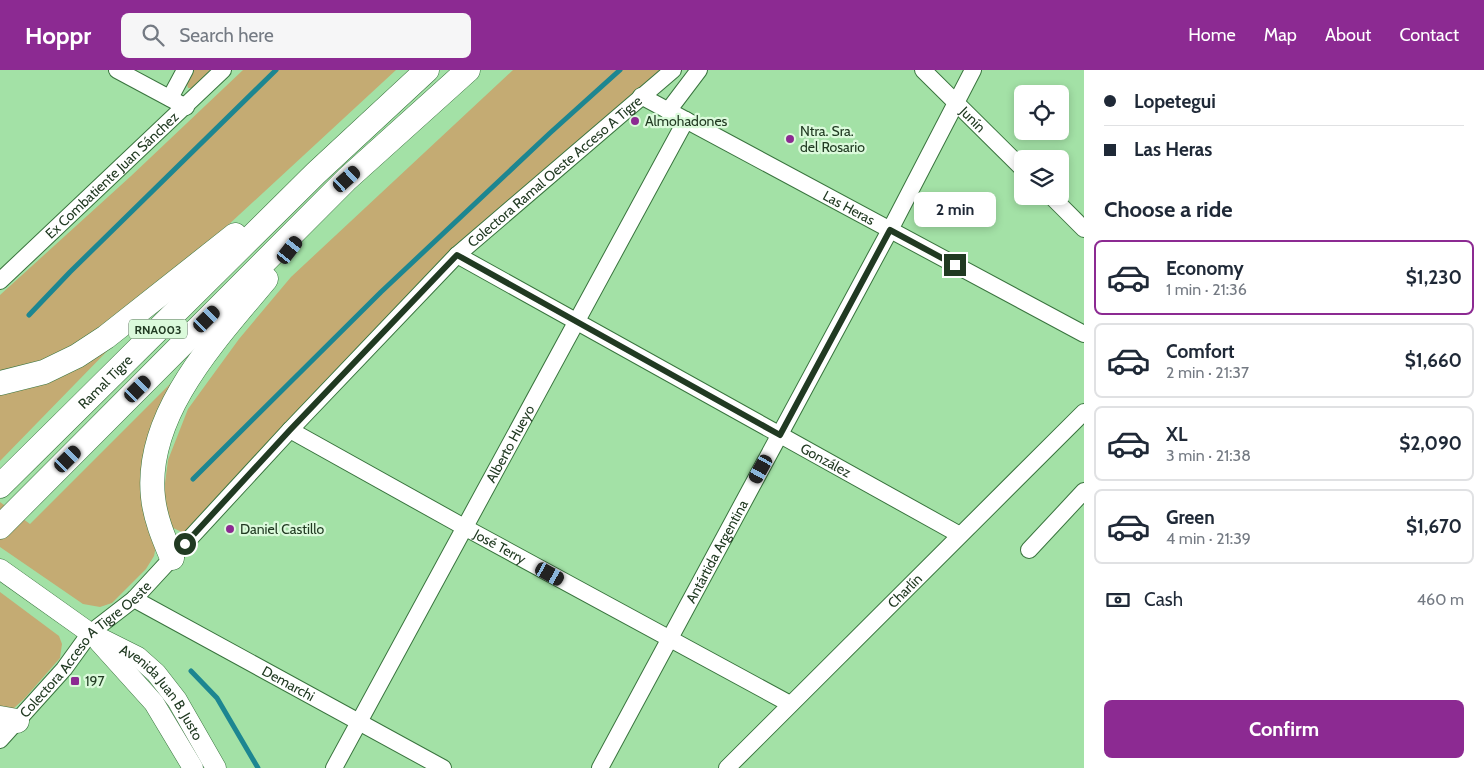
<!DOCTYPE html>
<meta charset="utf-8">
<style>
:root{--surface:#fff;--page:#f6f6f7;--text:#1f2937;--muted:#747a83;--line:#e0e1e3;--accent:#8c2a92}
body{margin:0;font-family:Cabin,sans-serif;background:var(--page);color:var(--text);height:100vh;display:flex;flex-direction:column;font-size:19px;white-space:nowrap}
*{box-sizing:border-box;margin:0}
p{font-size:16px;color:var(--muted)}
.icon{flex:none;width:28px;height:28px;fill:none;stroke:currentColor;stroke-width:2;stroke-linecap:round;stroke-linejoin:round}
.map{position:relative;flex:1;overflow:hidden}
.panel{display:flex;flex-direction:column;background:var(--surface);width:400px}
.panel>*{flex:none}
.banner{display:grid;align-content:center;height:110px;padding:0 20px;background:var(--surface)}
.controls{position:absolute;left:1014px;top:15px;display:grid;gap:10px}
.controls a{display:grid;place-items:center;width:55px;height:55px;border-radius:8px;background:var(--surface);box-shadow:0 2px 8px #0003;font-size:25px}
.end{position:absolute;width:22px;height:22px;margin:-11px;border:6px solid #213a22;background:#fff;box-shadow:0 0 0 2px #fff}
.from{border-radius:50%}
.bubble{position:absolute;height:35px;border-radius:8px;background:var(--surface);box-shadow:0 2px 8px #0003;font-size:16px;font-weight:700;line-height:35px;text-align:center}
.car{position:absolute;width:15px;height:30px;margin:-15px -8px;border-radius:6px;box-shadow:0 0 4px 1px #0007;background:linear-gradient(#222 24%,#8ab4d8 0 40%,#222 0 76%,#8ab4d8 0 86%,#222 0)}
.banner b{display:flex;align-items:center;gap:18px;height:48px;font-size:19px}
.banner b+b{border-top:1px solid var(--line)}
.banner i{width:12px;height:12px;background:var(--text)}
ul{padding:0;list-style:none}
li{display:flex;align-items:center;gap:15px;height:75px;margin:0 10px 8px;padding:0 10px;border:2px solid var(--line);border-radius:8px}
li div{flex:1}
li b{display:block;font-size:19px}
li em{font-style:normal;font-weight:700}
li.current{border-color:var(--accent)}
li>.icon{width:45px;height:45px;stroke-width:1.5}
h2{padding:0 20px;font-size:22px;line-height:60px}
.pay{display:flex;align-items:center;gap:12px;height:55px;padding:0 20px;font-size:19px}
.pay p{margin-inline-start:auto}
.primary-button{display:flex;gap:10px;margin-top:auto;padding:10px 20px}
.primary-button a{flex:1;height:58px;border-radius:8px;background:var(--accent);color:#fff;font-size:20px;font-weight:700;line-height:58px;text-align:center}
header{display:flex;align-items:center;gap:30px;box-sizing:border-box;height:70px;padding:0 25px;background:var(--accent);color:#fff}
header strong{font-size:24px}
nav{display:flex;gap:28px;margin-inline-start:auto;font-size:18px}
.search{width:350px;height:45px;background:var(--page);display:flex;align-items:center;gap:12px;box-sizing:border-box;padding:0 18px;border-radius:8px;color:var(--muted);font-size:19px}
main{display:flex;flex:1;min-height:0}
.map>svg:first-child{display:block}
.green{fill:#c4ab73}
.lines{fill:none;stroke-linecap:round;stroke-linejoin:round}
.stream{stroke:#1d8691;stroke-width:5}
.minor-casing{stroke:#39743e;stroke-width:18}
.major-casing{stroke:#39743e;stroke-width:21}
.highway-casing{stroke:#39743e;stroke-width:25}
.minor{stroke:#fff;stroke-width:16}
.major{stroke:#fff;stroke-width:20}
.highway{stroke:#fff;stroke-width:24}
.route{stroke:#213a22;stroke-width:6}
.poi-dot{fill:#8c2a92;stroke:#dbfadb;stroke-width:2}
.labels{text-anchor:middle;dominant-baseline:central;stroke-width:4.5;stroke-linejoin:round;paint-order:stroke}
.shield{fill:#dbfadb;stroke:#59745a;stroke-width:1}
.shield-label{font-size:12px;font-weight:bold;fill:#213a22}
.street-label{font-size:14px;fill:#213a22;stroke:#dbfadb}
.poi-label{font-size:14px;fill:#213a22;stroke:#dbfadb;text-anchor:start}
</style>
<header>
<strong>Hoppr</strong>
<div class="search"><svg class="icon" aria-label="search" viewBox="0 0 24 24"><circle cx="10" cy="10" r="6"/><path d="M15 15l6 6"/></svg>Search here</div>
<nav><a>Home</a><a>Map</a><a>About</a><a>Contact</a></nav>
</header>
<main>
<div class="map">
<svg width="1084" height="698" viewBox="0 0 1084 698">
<rect width="100%" height="100%" fill="#a3e1a6"/>
<g class="green">
<polygon points="194,0 210,0 193,18 188,18 187,14"/>
<polygon points="243,0 396,0 200,181 68,282 31,298 0,303 0,225 131,106"/>
<polygon points="513,0 664,0 577,73 184,463 171,457 162,437 168,390 188,339 239,269 291,207"/>
<polygon points="114,274 0,391 0,322"/>
<polygon points="204,280 162,353 157,471 154,486 146,499 112,533 100,537 83,534 0,477 0,432 30,454"/>
<polygon points="0,522 59,566 62,574 60,588 25,628 13,639 0,642"/>
</g>
<g class="lines">
<g class="stream">
<polyline points="29,245 70,202 276,0"/>
<polyline points="193,409 381,222 550,63 620,0"/>
<polyline points="191,601 217,628 258,698"/>
</g>
<defs>
<g id="minor">
<polyline points="117,0 186,37"/>
<path id="s1" d="M923,0L1022,98"/>
<path id="s2" d="M641,26L1084,264"/>
<polyline points="170,28 185,0"/>
<polyline points="668,41 699,0"/>
<polyline points="1051,126 1084,159"/>
<path id="s3" d="M457,185L960,465"/>
<path id="s4" d="M0,211L223,0"/>
<path id="s5" d="M290,360L464,457L790,634"/>
<polyline points="1029,480 1084,421"/>
<path id="s6" d="M134,529L443,698"/>
<path id="s7" d="M0,670L64,599L90,563L134,529L290,360L457,185L673,0"/>
<path id="s8" d="M334,698L686,50"/>
<path id="s9" d="M600,698L890,160L973,0"/>
<path id="s10" d="M727,698L1084,342"/>
</g>
<g id="major">
<path id="s11" d="M0,499L90,563L138,587L156,603L177,630L216,698"/>
<polyline points="99,572 154,633 193,698"/>
</g>
<g id="highway">
<polyline points="0,313 44,302 77,286 106,267 235,165"/>
<path id="s12" d="M0,416L316,103L427,0"/>
<polyline points="0,457 347,109 468,0"/>
<path d="M172,488C164,469 155,448 153,427C144,344 217,268 266,209"/>
<polyline points="0,648 17,651"/>
</g>
</defs>
<use href="#minor" class="minor-casing"/>
<use href="#major" class="major-casing"/>
<use href="#highway" class="highway-casing"/>
<use href="#minor" class="minor"/>
<use href="#major" class="major"/>
<use href="#highway" class="highway"/>
</g>
<g class="lines">
<polyline class="route" points="185,474 290,360 457,185 780,365 890,160 955,195"/>
</g>
<g class="poi-dot">
<circle cx="635" cy="51" r="5"/>
<circle cx="790" cy="69" r="5"/>
<circle cx="230" cy="459" r="5"/>
<rect x="70" y="606" width="10" height="10" rx="2.5"/>
</g>
<g class="labels">
<rect class="shield" x="129" y="249.5" width="58" height="19" rx="4"/>
<g class="shield-label">
<text x="158" y="259">RNA003</text>
</g>
<g class="street-label">
<text stroke="none"><textPath href="#s1" startOffset="70">Junín</textPath></text>
<text stroke="none"><textPath href="#s7" startOffset="796">Colectora Ramal Oeste Acceso A Tigre</textPath></text>
<text stroke="none"><textPath href="#s4" startOffset="154">Ex Combatiente Juan Sánchez</textPath></text>
<text stroke="none"><textPath href="#s2" startOffset="236">Las Heras</textPath></text>
<text stroke="none"><textPath href="#s12" startOffset="148">Ramal Tigre</textPath></text>
<text stroke="none"><textPath href="#s8" startOffset="369">Alberto Hueyo</textPath></text>
<text stroke="none"><textPath href="#s3" startOffset="422">González</textPath></text>
<text stroke="none"><textPath href="#s5" startOffset="240">José Terry</textPath></text>
<text stroke="none"><textPath href="#s9" startOffset="246">Antártida Argentina</textPath></text>
<text stroke="none"><textPath href="#s10" startOffset="251">Charlín</textPath></text>
<text stroke="none"><textPath href="#s7" startOffset="125">Colectora Acceso A Tigre Oeste</textPath></text>
<text stroke="none"><textPath href="#s6" startOffset="176">Demarchi</textPath></text>
<text stroke="none"><textPath href="#s11" startOffset="206">Avenida Juan B. Justo</textPath></text>
</g>
<g class="poi-label">
<text x="645" y="51">Almohadones</text>
<text x="800" y="61">Ntra. Sra.<tspan x="800" dy="16">del Rosario</tspan></text>
<text x="240" y="459">Daniel Castillo</text>
<text x="85" y="611">197</text>
</g>
</g>
</svg>
<div class="controls">
<a><svg class="icon" aria-label="locate" viewBox="0 0 24 24"><circle cx="12" cy="12" r="6"/><path d="M12 2v4M12 18v4M2 12h4M18 12h4"/></svg></a>
<a><svg class="icon" aria-label="layers" viewBox="0 0 24 24"><path d="M12 4l9 5-9 5-9-5zM3 14l9 5 9-5"/></svg></a>
</div>
<i class="end from" style="left:185px;top:474px"></i>
<i class="end" style="left:955px;top:195px"></i>
<div class="bubble" style="left:914px;top:122px;width:82px">2 min</div>
<i class="car" style="left:347px;top:109px;rotate:48deg"></i>
<i class="car" style="left:290px;top:180px;rotate:38deg"></i>
<i class="car" style="left:207px;top:249px;rotate:45deg"></i>
<i class="car" style="left:138px;top:319px;rotate:45deg"></i>
<i class="car" style="left:68px;top:389px;rotate:45deg"></i>
<i class="car" style="left:761px;top:399px;rotate:209deg"></i>
<i class="car" style="left:550px;top:504px;rotate:119deg"></i>
</div>
<section class="panel">
<div class="banner">
<b><i class="from"></i>Lopetegui</b>
<b><i></i>Las Heras</b>
</div>
<h2>Choose a ride</h2>
<ul>
<li class="current"><svg class="icon" aria-label="car" viewBox="0 0 24 24"><path d="M5 17H2v-5l4-1 3-4h7l3 4 3 1v5h-3M9 17h6M6 11h13"/><circle cx="7" cy="17" r="2"/><circle cx="17" cy="17" r="2"/></svg><div><b>Economy</b><p>1 min · 21:36</p></div><em>$1,230</em></li>
<li><svg class="icon" aria-label="car" viewBox="0 0 24 24"><path d="M5 17H2v-5l4-1 3-4h7l3 4 3 1v5h-3M9 17h6M6 11h13"/><circle cx="7" cy="17" r="2"/><circle cx="17" cy="17" r="2"/></svg><div><b>Comfort</b><p>2 min · 21:37</p></div><em>$1,660</em></li>
<li><svg class="icon" aria-label="car" viewBox="0 0 24 24"><path d="M5 17H2v-5l4-1 3-4h7l3 4 3 1v5h-3M9 17h6M6 11h13"/><circle cx="7" cy="17" r="2"/><circle cx="17" cy="17" r="2"/></svg><div><b>XL</b><p>3 min · 21:38</p></div><em>$2,090</em></li>
<li><svg class="icon" aria-label="car" viewBox="0 0 24 24"><path d="M5 17H2v-5l4-1 3-4h7l3 4 3 1v5h-3M9 17h6M6 11h13"/><circle cx="7" cy="17" r="2"/><circle cx="17" cy="17" r="2"/></svg><div><b>Green</b><p>4 min · 21:39</p></div><em>$1,670</em></li>
</ul>
<div class="pay"><svg class="icon" aria-label="cash" viewBox="0 0 24 24"><path d="M3 7h18v10H3z"/><circle cx="12" cy="12" r="2"/></svg>Cash<p>460 m</p></div>
<div class="primary-button"><a>Confirm</a></div>
</section>
</main>
